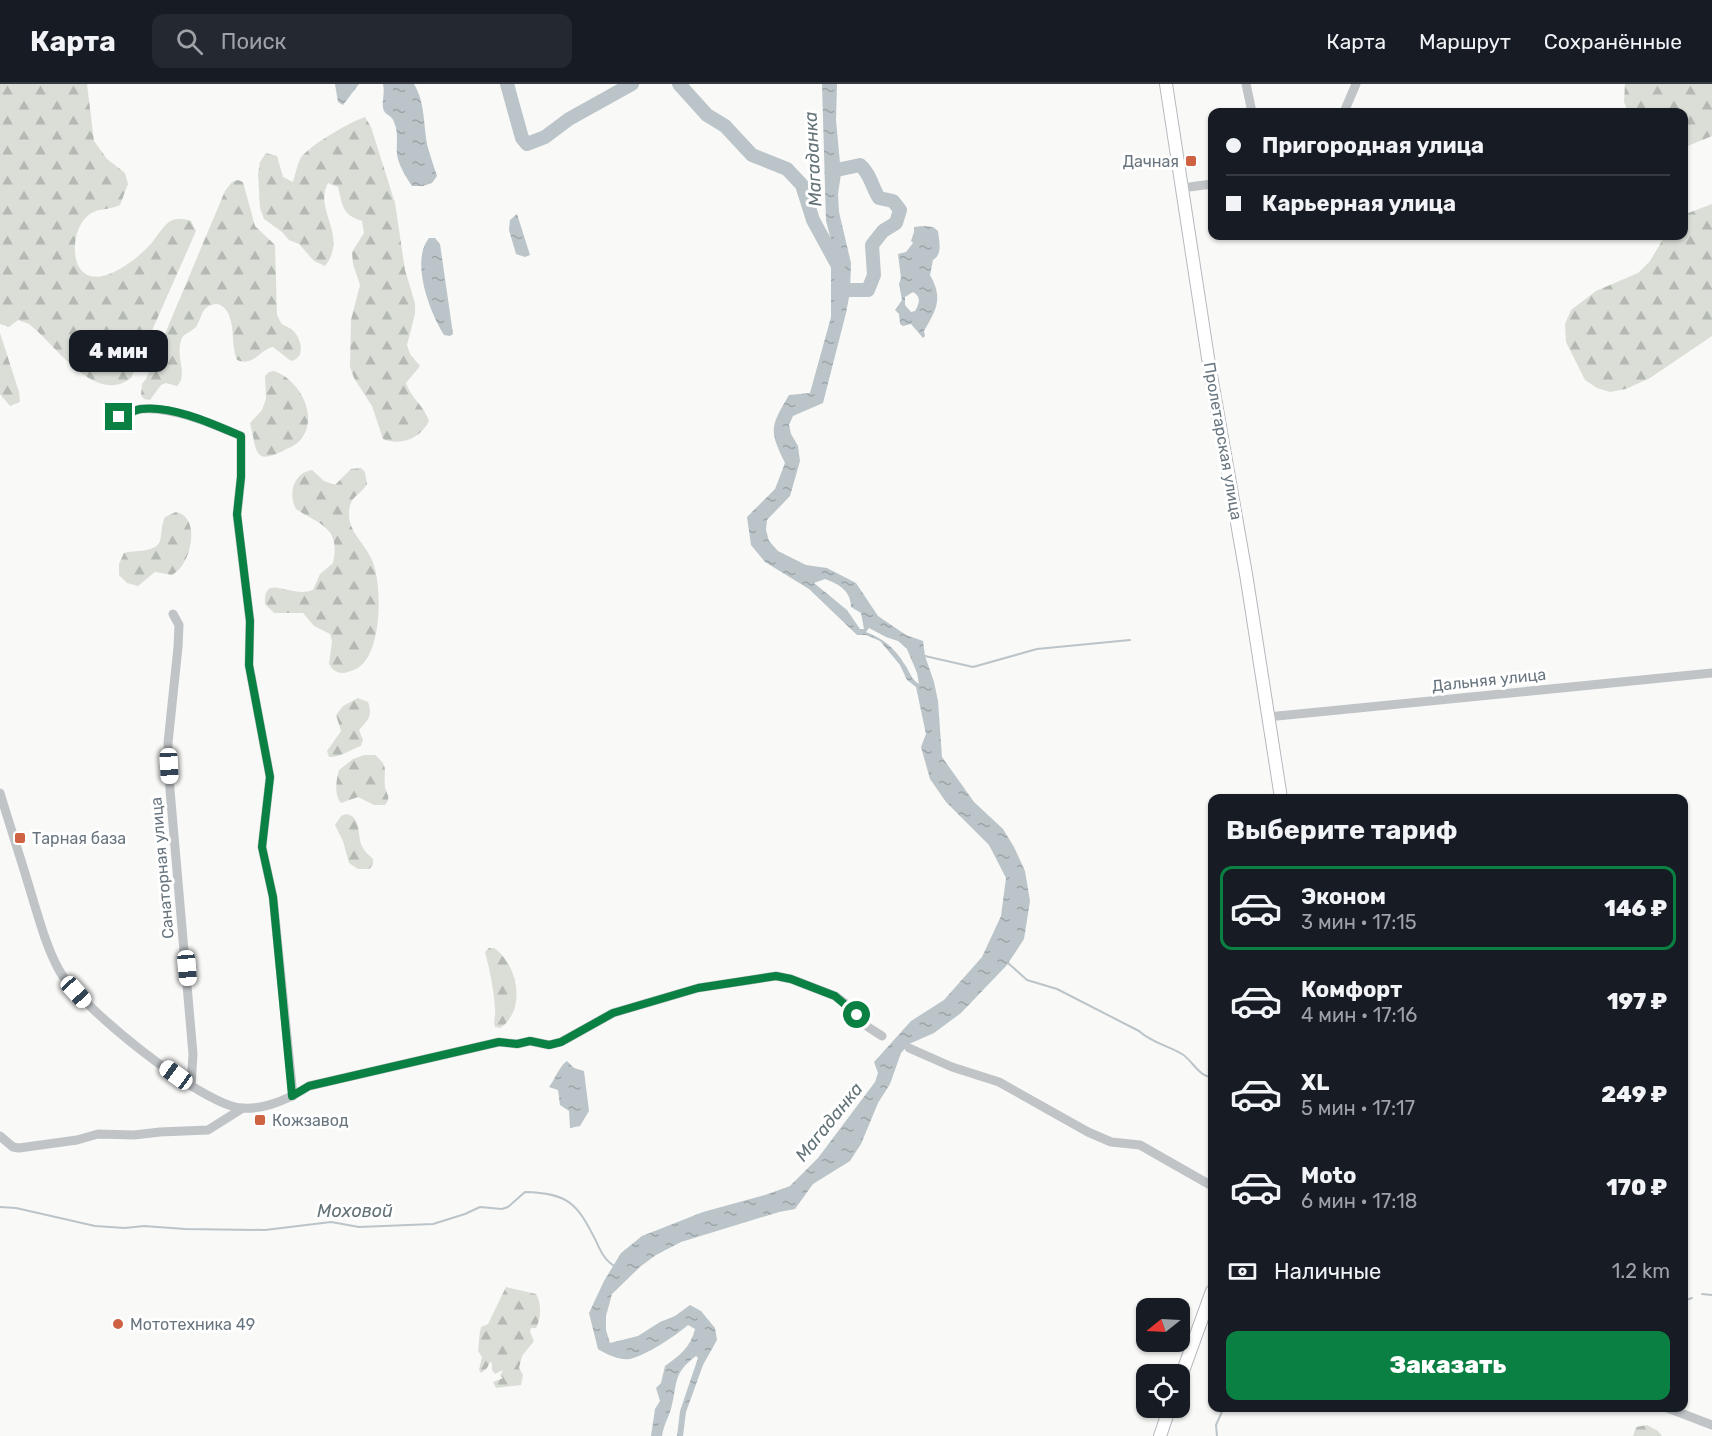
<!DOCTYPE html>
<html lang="ru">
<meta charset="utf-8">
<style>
:root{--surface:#171b24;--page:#242831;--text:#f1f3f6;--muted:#9ea1a6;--line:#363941;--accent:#0b8043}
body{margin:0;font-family:Rubik,sans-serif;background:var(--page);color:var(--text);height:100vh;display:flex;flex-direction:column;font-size:22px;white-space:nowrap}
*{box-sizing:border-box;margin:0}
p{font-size:20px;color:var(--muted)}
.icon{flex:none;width:33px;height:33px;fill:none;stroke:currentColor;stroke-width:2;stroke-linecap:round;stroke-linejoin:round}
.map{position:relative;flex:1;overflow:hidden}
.drawer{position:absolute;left:1208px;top:710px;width:480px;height:618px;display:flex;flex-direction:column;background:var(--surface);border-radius:12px;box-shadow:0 2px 4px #0004}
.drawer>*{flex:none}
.guide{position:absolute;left:1208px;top:24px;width:480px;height:132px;border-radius:12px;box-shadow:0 2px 4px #0004;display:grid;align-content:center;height:132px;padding:0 18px;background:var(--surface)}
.needle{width:39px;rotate:252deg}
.buttons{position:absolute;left:1136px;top:1214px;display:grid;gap:12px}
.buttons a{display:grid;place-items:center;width:54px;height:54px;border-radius:12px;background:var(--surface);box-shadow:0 2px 4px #0004;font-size:30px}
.end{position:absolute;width:27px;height:27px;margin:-14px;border:8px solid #0b8043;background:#fff;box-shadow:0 0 0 3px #fff}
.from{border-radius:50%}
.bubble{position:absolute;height:42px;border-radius:12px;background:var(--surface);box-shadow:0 2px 4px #0004;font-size:20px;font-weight:800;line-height:42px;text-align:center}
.car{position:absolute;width:18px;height:36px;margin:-18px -9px;border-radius:8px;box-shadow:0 0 4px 2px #0007;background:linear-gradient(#fff 24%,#345 0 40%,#fff 0 76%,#345 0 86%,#fff 0)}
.guide b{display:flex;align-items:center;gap:21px;height:57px;font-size:22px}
.guide b+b{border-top:2px solid var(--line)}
.guide i{width:15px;height:15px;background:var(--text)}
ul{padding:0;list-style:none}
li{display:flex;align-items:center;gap:18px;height:84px;margin:0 12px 9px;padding:0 6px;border:3px solid transparent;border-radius:12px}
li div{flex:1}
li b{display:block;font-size:22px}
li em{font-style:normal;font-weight:800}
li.active{border-color:var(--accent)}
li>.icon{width:54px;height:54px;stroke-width:1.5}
h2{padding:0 18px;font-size:27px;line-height:72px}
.pay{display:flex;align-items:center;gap:15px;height:66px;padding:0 18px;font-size:22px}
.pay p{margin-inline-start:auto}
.primary-button{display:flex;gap:12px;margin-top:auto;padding:12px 18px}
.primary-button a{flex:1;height:69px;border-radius:12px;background:var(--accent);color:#fff;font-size:24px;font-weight:800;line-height:69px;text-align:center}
header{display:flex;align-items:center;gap:36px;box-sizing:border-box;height:84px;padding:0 30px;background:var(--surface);border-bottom:2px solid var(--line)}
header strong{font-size:28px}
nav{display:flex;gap:33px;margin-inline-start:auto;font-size:21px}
.search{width:420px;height:54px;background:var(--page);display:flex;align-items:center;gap:15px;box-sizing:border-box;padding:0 21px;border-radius:12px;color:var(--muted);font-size:22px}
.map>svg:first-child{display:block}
.forest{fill:url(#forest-firs)}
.water{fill:url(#water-ripples);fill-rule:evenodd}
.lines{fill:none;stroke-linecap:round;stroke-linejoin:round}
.stream{stroke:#bbc4c8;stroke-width:2}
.river{stroke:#bbc4c8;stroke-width:14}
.secondary-casing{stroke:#b5b9bd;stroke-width:14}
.street{stroke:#c0c4c7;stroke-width:9}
.secondary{stroke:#fff;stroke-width:12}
.route{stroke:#0b8043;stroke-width:8}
.poi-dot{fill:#ce6243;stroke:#fff;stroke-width:2}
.labels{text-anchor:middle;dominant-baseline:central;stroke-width:6;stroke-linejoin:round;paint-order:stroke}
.poi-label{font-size:16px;fill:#68757f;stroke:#fff;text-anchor:start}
.street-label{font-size:16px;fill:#68757f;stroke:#fff}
.water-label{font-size:18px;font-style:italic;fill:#637378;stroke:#fff}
</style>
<header>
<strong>Карта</strong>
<div class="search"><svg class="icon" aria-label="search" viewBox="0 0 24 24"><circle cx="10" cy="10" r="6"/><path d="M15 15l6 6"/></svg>Поиск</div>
<nav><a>Карта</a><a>Маршрут</a><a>Сохранённые</a></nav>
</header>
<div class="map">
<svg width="1712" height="1352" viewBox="0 0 1712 1352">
<defs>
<pattern id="forest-firs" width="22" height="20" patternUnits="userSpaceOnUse" patternTransform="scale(1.5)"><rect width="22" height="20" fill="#daded7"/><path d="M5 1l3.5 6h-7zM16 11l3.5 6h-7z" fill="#b5b9b4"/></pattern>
<pattern id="water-ripples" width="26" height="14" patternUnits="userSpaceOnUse" patternTransform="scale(1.5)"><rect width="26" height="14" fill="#bbc4c8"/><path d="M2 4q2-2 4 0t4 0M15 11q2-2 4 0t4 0" fill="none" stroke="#9ca4a8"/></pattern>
</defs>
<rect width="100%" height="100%" fill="#f9f9f8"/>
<g class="forest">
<path d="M0,0H87L94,57L107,75L125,89L128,100L120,121C110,126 99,124 90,130C74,140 69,175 83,188C101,204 135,176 148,163C155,156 161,144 169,138C176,133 184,135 191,137L196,147L131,294C95,322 55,260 29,240L18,236L9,243L0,240Z"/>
<polygon points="1625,0 1712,0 1712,52 1683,64 1683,28 1628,28 1624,18"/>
<path d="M365,33L371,43L395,119L405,186L415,219V230L407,261L410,270L420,282L406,299C411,314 424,322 429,337C420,355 401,362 383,355L372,322L354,294L350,283L351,236L360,201L353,180L352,168L364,149L362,137C342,131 343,122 338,103L328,99C313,126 349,151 325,182L314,177L299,160L289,156L282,148L264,135L260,124L258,90L260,78L266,69L277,72L283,93L293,98C295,91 297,82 300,75C308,62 350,38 365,33Z"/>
<path d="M238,96L243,98L255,142L275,161L277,231C279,234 280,238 282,240C283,241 290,244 291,245C301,252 307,274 291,277L273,263C259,266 254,283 237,276C231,262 235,246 229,231C227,226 222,220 216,220C200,222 203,233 196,243C192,247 185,249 182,254C174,271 189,291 177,302L166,299L161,301L150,316L144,315L141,311L142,300L146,295L225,107L232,98Z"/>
<polygon points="1712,120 1712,252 1650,294 1626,305 1610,308 1597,304 1585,296 1566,258 1565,240 1571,226 1596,207 1638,189 1650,177 1665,152 1683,152 1683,131"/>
<polygon points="0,249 19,308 20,318 10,322 0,310"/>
<path d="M274,287C298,295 319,330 302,354C297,361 290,363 283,367C261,377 257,375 253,352C252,347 251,344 250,339L262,326L266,315L265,292L269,288Z"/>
<path d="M361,384L365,388L367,400C359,413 350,411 349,429C348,447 364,459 371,474C383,497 383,572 356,585C345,590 336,592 329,580L332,557L330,550L314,542L303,529H274L265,520C263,487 290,515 313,506L320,490L333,479C341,443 320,441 296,425C288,410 293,389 312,386L324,397L335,401L351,385Z"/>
<path d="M176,428C202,433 191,482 172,491L155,488L138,502L127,499L119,491V480L124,469C134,466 156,469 160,457C162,449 161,441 165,433Z"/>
<path d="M358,614L368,618C373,632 368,636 359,646L363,656L361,662C351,665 340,674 329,673L327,667L341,647L336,631L343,622Z"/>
<path d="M364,671H375C390,683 383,686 385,702C386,711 392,712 385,721H374L358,713L341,719C334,711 336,696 339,686L353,675Z"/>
<path d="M346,730C363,733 356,753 363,764C365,768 370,772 373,775V781L369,785H358L349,779L343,757L335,741L341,732Z"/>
<path d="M489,864H494C518,880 527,926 500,944L495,943C493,936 496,931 495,925C494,906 490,887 485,868Z"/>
<path d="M506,1203L536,1210C542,1220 541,1234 536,1244H531L530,1248L534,1257L522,1272L519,1284L523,1291L521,1301L496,1304L493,1298L503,1294L500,1292L503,1286L495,1290L492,1286V1279L490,1278L487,1284L481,1289L479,1286L482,1273L478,1267C479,1259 479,1251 481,1243L488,1240Z"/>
<polygon points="1647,1341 1658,1347 1662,1352 1633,1352 1636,1343"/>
</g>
<g class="water">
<polygon points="335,0 359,0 343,21 338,18"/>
<path d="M383,0H414C426,20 423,43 428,64C431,74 434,83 437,92L432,99L423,102H412C406,93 399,82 397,71C396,60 399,49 394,38C392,31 384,31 383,24C382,16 385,9 383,0Z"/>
<path d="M822,0H837L836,36L841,90L838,110L839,128L851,179L850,208L846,229L823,319L793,332L789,341L791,350L798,362L800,377L790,412L767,436L766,446L769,457L778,467L806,481L827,484L856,499L878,532L906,551L923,557L925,572L934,598L938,617L942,673L974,718L1003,745L1014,763L1025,787L1030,817L1024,855L1007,881L961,929L934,949L909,960L901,969L890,1000L878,1019L861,1060L850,1077L813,1100L795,1125L779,1128L681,1158L656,1171L641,1182L612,1210L606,1232V1246L610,1259L638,1252L660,1238L675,1232L690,1221L701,1227L715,1244L717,1256L703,1281L686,1328L683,1352H677L680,1327L698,1274L696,1272C672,1290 678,1299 671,1325C668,1335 664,1340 662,1352H651L655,1325L660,1317L656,1304L661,1299L665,1282C679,1272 691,1263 695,1245L688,1241C675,1252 647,1271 630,1275C620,1277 606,1270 598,1265L589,1229L604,1197L621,1169L642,1152L703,1128L765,1111L790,1102L818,1074L875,998L878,989L874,978L911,937L944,916L982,873L1001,832L1006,794L989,761L946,718L930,695L921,663L926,650L916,603L907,596L900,581L880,557L866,551H857L809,505L765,478L751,461L747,433L775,405L785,379C768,345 771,342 789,311L810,309L831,233V156L826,137ZM825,495C839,500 851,507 851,523L861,529L864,545H860L847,526L814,499ZM869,544L886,553L898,557L907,565L917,589L919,600C911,595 910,588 905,581C895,564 884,555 866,548Z"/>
<polygon points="517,130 530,171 525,173 516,170 509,146 510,136"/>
<path d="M924,142L933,143L938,147C939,157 943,170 933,176L930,191C943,214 937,225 924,247L925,252L923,254L911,240L903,242L900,240L899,230L895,226L902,216L899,200L901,194L898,170L906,168L913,159L911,157L914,148V143ZM913,208C922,213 919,220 915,227L911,228L905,221V213Z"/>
<path d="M429,154H435L440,160L453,250L450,252L444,251C430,229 410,177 429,154Z"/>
<path d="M567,977L574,984L584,987L589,1027L580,1042L570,1044L569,1027L560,1021L558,1006L549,1003C555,995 560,981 567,977Z"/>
</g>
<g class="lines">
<g class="stream">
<polyline points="925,572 973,583 1037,565 1130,556"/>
<path d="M1008,879L1027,896L1057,905L1139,947C1152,959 1167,961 1182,970C1193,977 1199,993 1212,993"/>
<path d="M0,1123L16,1124L95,1142L125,1144L144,1142L185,1145L265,1146L331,1138L359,1143L433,1140L465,1130L480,1123L502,1125L508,1123L525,1108C568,1109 577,1119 596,1157C601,1168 605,1177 616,1183"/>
<polyline points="1702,1210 1712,1211"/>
<polyline points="1683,1217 1692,1214"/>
<polyline points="1217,1352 1216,1341 1224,1323"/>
</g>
<g class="river">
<polyline points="507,0 522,54 527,60 545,53 569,35 632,0"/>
<polyline points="679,0 707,31 725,42 752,71 787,85 802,101 813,136 838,182"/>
<path d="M832,87L860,81C870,89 872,103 879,114L893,117L900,126L896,139L883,147L872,161L874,191L868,206H842"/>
</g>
<defs>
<g id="secondary">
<polyline points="1166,0 1208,274 1246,490 1281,714"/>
<polyline points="1179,1298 1212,1207"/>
<polyline points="1160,1352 1170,1323"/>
</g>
</defs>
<use href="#secondary" class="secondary-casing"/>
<g class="street">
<polyline points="1246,0 1252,28"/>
<polyline points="1344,28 1356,0"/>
<polyline points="1182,104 1212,100"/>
<path d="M119,333C126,331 134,326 141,325C172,322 213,340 241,352V393L237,431L250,537L249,581L270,693L262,763L273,813L293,1012"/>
<polyline points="173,530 179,541 178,563 168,659 170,706 193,970 191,1002"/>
<polyline points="1268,633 1712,589"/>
<path d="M0,709C10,742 21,775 31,809C39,835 46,862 59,886C79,922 200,1020 241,1024C266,1026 289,1015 309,1002L499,958L517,960L530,957L549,961L561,958L613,929L698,904L776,892L791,895L835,912L846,920L868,943L882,952"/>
<polyline points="909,964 952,983 999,998 1088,1048 1111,1058 1140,1061 1212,1102"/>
<polyline points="0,1052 13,1063 19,1064 77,1056 98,1050 134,1051 160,1048 208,1046 243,1024"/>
<polyline points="1665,1323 1712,1341"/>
</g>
<use href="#secondary" class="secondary"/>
</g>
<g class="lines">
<path class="route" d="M119,333C126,331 134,326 141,325C172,321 213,340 241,352V393L237,430L250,537L249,581L270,693L262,763L273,813L292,1012L309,1002L499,958L517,960L530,957L549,961L561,958L613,929L698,904L776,892L791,895L835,912L857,931"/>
</g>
<g class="poi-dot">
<rect x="1185" y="71" width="12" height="12" rx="3"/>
<rect x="14" y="748" width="12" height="12" rx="3"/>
<rect x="254" y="1030" width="12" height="12" rx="3"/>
<circle cx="118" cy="1240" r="6"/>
</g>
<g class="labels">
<g class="poi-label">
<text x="1179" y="77" text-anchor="end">Дачная</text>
<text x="32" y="754">Тарная база</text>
<text x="272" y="1036">Кожзавод</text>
<text x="130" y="1240">Мототехника 49</text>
</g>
<g class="street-label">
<text transform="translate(1223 357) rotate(80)">Пролетарская улица</text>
<text transform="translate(1489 596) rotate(-6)">Дальняя улица</text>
<text transform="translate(162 784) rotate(-95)">Санаторная улица</text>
</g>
<g class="water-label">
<text transform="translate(813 75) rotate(-93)">Магаданка</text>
<text transform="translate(829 1038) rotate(-51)">Магаданка</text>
<text x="355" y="1127">Моховой</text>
</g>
</g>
</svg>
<div class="buttons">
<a><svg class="needle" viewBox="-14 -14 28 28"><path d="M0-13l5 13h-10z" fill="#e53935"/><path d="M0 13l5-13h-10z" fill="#9ea1a6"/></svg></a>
<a><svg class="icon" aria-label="locate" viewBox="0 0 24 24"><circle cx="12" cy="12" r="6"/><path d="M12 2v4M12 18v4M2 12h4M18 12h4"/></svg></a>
</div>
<i class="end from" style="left:857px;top:931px"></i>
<i class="end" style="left:119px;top:333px"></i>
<div class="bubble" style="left:69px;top:246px;width:99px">4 мин</div>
<i class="car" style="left:169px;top:682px;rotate:177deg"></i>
<i class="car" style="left:187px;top:884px;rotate:175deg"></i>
<i class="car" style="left:76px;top:908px;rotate:138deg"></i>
<i class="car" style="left:176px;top:991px;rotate:306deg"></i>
<div class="guide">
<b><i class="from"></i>Пригородная улица</b>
<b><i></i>Карьерная улица</b>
</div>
<section class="drawer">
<h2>Выберите тариф</h2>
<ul>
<li class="active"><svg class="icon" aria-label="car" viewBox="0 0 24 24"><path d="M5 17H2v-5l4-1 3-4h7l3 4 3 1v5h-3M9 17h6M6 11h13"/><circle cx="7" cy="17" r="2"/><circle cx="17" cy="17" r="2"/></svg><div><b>Эконом</b><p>3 мин · 17:15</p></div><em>146 ₽</em></li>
<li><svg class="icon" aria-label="car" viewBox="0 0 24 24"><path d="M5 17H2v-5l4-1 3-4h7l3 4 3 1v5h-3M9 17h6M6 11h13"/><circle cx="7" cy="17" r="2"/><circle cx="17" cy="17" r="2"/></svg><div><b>Комфорт</b><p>4 мин · 17:16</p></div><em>197 ₽</em></li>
<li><svg class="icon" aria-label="car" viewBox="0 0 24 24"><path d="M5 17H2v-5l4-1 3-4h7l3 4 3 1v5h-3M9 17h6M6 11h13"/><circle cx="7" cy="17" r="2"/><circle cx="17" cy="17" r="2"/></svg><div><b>XL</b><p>5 мин · 17:17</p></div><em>249 ₽</em></li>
<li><svg class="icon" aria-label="car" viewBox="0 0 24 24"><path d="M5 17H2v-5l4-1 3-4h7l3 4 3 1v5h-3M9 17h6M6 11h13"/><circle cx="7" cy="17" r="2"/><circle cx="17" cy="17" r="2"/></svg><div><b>Moto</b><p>6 мин · 17:18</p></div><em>170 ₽</em></li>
</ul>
<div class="pay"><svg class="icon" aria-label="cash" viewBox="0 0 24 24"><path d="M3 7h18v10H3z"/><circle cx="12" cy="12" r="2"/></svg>Наличные<p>1.2 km</p></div>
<div class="primary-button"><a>Заказать</a></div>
</section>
</div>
